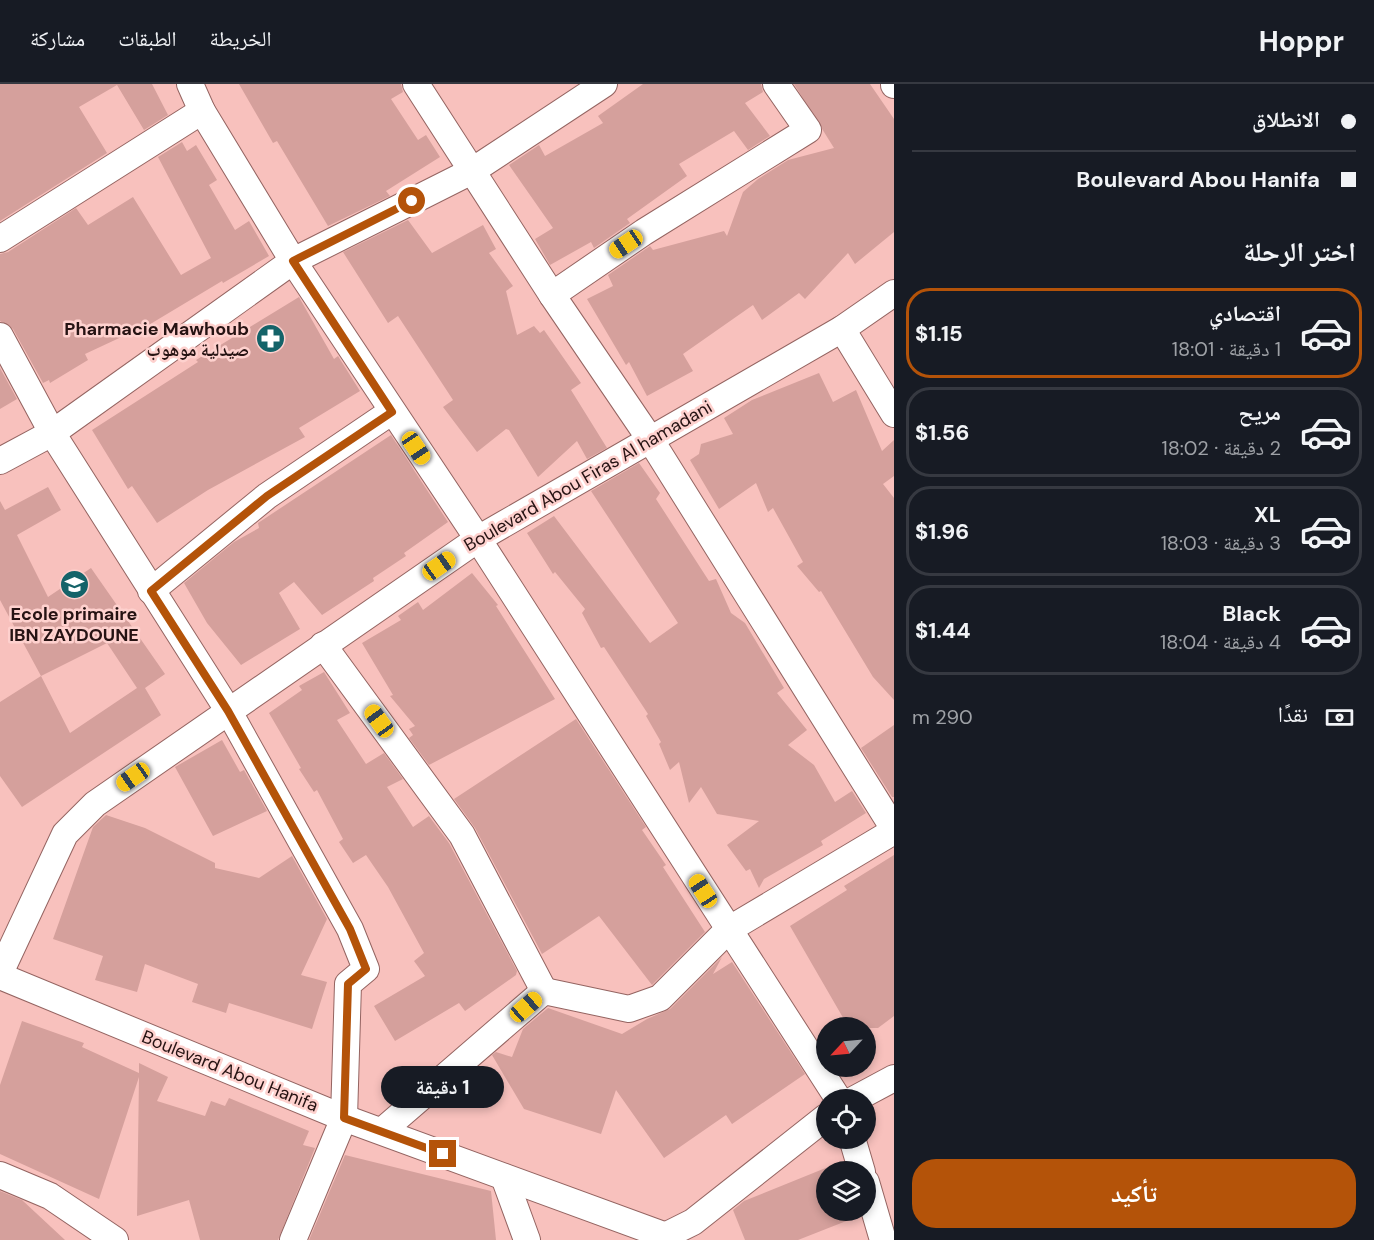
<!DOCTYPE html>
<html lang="ar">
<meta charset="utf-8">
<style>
:root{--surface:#171b24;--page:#242831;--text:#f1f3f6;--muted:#9ea1a6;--line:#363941;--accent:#b45309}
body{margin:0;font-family:"DM Sans","Noto Naskh Arabic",sans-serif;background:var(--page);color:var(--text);direction:rtl;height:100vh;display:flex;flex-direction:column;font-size:22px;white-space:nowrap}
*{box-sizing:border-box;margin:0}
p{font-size:20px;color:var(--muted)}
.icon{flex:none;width:33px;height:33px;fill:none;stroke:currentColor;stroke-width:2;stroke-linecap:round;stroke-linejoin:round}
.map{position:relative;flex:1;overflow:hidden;direction:ltr}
.sheet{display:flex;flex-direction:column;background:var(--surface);width:480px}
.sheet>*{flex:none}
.guide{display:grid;align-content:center;height:132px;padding:0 18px;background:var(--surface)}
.needle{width:39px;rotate:244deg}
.controls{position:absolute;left:816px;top:933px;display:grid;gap:12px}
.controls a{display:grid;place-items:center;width:60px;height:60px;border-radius:50%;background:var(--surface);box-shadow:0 3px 9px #0003;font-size:30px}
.end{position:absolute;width:27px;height:27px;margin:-14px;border:8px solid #b45309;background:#fff;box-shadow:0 0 0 3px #fff}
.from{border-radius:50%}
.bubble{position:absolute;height:42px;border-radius:21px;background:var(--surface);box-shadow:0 3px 9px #0003;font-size:20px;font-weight:700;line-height:42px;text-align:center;direction:rtl}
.car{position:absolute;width:18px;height:36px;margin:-18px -9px;border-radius:8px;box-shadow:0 0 4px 2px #0007;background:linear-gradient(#f5c518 24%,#345 0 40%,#f5c518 0 76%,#345 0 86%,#f5c518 0)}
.guide b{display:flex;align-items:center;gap:21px;height:57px;font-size:22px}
.guide b+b{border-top:2px solid var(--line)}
.guide i{width:15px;height:15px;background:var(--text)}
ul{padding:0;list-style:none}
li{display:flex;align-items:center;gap:18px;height:90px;margin:0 12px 9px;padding:0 6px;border:3px solid var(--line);border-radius:24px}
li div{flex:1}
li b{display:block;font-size:22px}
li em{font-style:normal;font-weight:700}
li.current{border-color:var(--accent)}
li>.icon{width:54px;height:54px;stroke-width:1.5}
h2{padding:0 18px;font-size:27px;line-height:72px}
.pay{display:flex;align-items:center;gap:15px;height:66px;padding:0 18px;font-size:22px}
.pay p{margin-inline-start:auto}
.primary-button{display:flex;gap:12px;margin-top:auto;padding:12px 18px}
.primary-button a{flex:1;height:69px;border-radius:24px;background:var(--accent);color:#fff;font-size:24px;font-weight:700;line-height:69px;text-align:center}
header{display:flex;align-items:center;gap:36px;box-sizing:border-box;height:84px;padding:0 30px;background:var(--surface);border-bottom:2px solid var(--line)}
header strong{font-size:28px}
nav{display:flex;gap:33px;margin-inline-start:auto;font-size:21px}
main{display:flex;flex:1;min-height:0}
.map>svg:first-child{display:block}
.building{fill:#d5a09c;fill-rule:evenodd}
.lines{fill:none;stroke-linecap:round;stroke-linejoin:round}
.street-casing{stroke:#946461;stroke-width:28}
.street{stroke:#fff;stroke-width:26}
.route{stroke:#b45309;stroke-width:8}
.labels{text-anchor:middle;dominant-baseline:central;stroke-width:5;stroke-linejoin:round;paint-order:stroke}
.poi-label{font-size:18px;font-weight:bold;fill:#261313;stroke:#fed1ce;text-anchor:end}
.street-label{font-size:18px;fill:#261313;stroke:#fed1ce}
</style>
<header>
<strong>Hoppr</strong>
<nav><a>الخريطة</a><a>الطبقات</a><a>مشاركة</a></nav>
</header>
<main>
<section class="sheet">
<div class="guide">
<b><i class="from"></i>الانطلاق</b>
<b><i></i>Boulevard Abou Hanifa</b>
</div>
<h2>اختر الرحلة</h2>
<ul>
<li class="current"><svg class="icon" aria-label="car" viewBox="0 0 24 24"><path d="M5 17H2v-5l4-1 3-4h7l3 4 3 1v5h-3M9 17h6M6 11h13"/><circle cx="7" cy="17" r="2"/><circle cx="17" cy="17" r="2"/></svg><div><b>اقتصادي</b><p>1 دقيقة · 18:01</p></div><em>$1.15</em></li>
<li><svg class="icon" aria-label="car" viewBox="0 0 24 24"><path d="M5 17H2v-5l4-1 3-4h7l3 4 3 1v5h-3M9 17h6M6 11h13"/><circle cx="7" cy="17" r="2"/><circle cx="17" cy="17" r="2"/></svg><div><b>مريح</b><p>2 دقيقة · 18:02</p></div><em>$1.56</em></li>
<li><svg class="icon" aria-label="car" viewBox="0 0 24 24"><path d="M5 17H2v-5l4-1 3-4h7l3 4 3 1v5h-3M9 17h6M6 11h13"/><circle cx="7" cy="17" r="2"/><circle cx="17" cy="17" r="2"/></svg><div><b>XL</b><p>3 دقيقة · 18:03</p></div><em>$1.96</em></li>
<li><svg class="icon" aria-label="car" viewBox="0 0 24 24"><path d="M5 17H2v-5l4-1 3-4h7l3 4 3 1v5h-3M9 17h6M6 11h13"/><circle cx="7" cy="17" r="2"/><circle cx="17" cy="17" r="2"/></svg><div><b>Black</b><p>4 دقيقة · 18:04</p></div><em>$1.44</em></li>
</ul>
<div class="pay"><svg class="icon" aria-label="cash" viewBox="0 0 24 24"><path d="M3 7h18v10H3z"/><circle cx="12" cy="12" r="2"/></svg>نقدًا<p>290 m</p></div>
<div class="primary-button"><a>تأكيد</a></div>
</section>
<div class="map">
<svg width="894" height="1156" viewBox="0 0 894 1156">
<rect width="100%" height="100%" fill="#f8c1bd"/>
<g class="building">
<polygon points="0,0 152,0 168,31 144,46 117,1 79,23 107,69 0,137"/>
<polygon points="239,0 401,0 403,8 391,15 418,56 426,51 440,73 386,107 390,112 328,142 277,57 273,59"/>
<polygon points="643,0 761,0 763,8 745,19 770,52 748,66 734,47 679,80 687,92 627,135 630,139 594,164 591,158 550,181 535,155 553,144 509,81 539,61 545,72 603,39 598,32"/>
<polygon points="794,0 870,0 894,35 894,148 855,180 848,169 805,215 799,209 762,236 753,221 683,270 693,287 647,312 629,278 626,281 587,215 613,202 608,191 650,162 653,166 724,147 727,152 743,108 758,95 788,76 834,64"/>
<polygon points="182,58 187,67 196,61 217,96 209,101 235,146 249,137 269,172 223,199 222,197 132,251 130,249 85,270 88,276 50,299 49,296 43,299 13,245 0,237 0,170 8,168 76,124 88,141 133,113 181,191 211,174 158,73"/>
<polygon points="408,136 432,169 483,141 496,165 489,169 513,202 506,207 517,251 534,242 540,249 544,246 581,299 571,306 607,364 587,375 577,357 538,393 509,346 506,345 477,368 443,323 453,316 398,232 388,239 343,168"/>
<polygon points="299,213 334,275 338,272 360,307 299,344 305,353 208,406 157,439 132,402 128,405 92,346 198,278 196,276"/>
<polygon points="0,284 17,315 0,325"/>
<polygon points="819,289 833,318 856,306 882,367 894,356 894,392 883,400 894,414 894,616 873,593 821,507 819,508 797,482 803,478 773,424 768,428 756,399 719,425 690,376 699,370 701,360 733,350 724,334 752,316"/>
<polygon points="391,351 448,438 404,469 406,472 373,494 374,497 322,531 294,498 279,509 300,545 241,581 207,539 184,499 234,458 259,444 258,439"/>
<polygon points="639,379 660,409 656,415 709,497 716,495 731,529 745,539 784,604 777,609 807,646 788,661 814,681 835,718 852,707 866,729 821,757 823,761 764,795 759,804 750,785 746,787 727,761 759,737 717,730 701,703 689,719 679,678 670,686 659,660 661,658 646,632 648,630 604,563 601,564 582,529 585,525 555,488 553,490 527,449 554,432 650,559 678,539 591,407"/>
<path d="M48,403L61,426L17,451L48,513L91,484L165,590L145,604L161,631L22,723L0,692V618L41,592L0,516V417L5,426ZM107,559L137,604L70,649L41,592Z"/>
<polygon points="472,489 498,521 496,522 555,615 429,681 409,654 413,651 409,645 415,642 390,612 393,611 362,559 401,536 398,532 418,518 423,526"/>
<polygon points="324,588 350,629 337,636 366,680 384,669 403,695 387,703 413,743 429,732 449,759 517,887 516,891 465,927 459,919 395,957 374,922 425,892 414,877 424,869 388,803 366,771 353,779 339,758 343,755 317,706 314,708 299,685 301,684 269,629 302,606 299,602"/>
<polygon points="576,635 646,743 642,746 666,781 663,783 705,848 652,901 599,832 542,870 475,744 454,715"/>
<polygon points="894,641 894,713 892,713 861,664"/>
<polygon points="222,656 240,688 244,686 267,727 213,752 175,683"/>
<polygon points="106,731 145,744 215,779 215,784 259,794 292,772 327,835 301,891 327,898 312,945 229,919 226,929 192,918 198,900 145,880 137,908 95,896 103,872 53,855 93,743"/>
<polygon points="894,771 894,932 878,944 849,944 790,842 847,806 844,802"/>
<polygon points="722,873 713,890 732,878 805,990 732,1040 726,1031 664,1074 616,1006 601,1050 524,1025 492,971 496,968 512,973 523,945 548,924 622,950 647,935 670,925"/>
<polygon points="22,937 84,959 82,963 139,989 139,979 168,993 157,1017 205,1032 211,1017 225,1022 229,1014 309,1047 303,1061 315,1064 278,1156 200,1156 189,1116 137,1132 139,993 99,1115 0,1070 0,1001"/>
<polygon points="345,1071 491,1107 496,1156 309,1156"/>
<polygon points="838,1079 842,1088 826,1088 826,1126 857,1126 859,1132 798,1156 745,1156 733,1126 744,1117"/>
<polygon points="0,1107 22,1116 65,1156 0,1156"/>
</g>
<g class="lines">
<defs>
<g id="street">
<polyline points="190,0 202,27 293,177 478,455 839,1016"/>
<polyline points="416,0 552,211 650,355 894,745"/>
<polyline points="894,0 894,1"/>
<polyline points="0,155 202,27"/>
<polyline points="552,211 644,148 808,46 776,0"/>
<polyline points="842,245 894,330"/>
<polyline points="0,252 54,352 228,626 350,845 366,885 348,900 344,1034 293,1156"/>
<polyline points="0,377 52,349 293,177 472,87 604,0"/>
<polyline points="151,507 267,412 391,328"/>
<polyline points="323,561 462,751 544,907"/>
<polyline points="0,889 65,750 95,720 478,455 842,245 894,209"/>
<polyline points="0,892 344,1034 666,1152"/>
<polyline points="853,1016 894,994"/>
<polyline points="382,1047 544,907 629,925 660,914 728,846 894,747"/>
<polyline points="852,1054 862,1088"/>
<polyline points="0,1091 50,1112 115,1156"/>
<polyline points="504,1093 527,1156"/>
<polyline points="866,1098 883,1156"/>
<polyline points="657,1156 693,1138 826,1033"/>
</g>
</defs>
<use href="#street" class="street-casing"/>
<use href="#street" class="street"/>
</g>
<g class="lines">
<polyline class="route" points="412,117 293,177 392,328 267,412 151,507 228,627 350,845 366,885 348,900 344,1034 443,1070"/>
</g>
<defs>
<symbol id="pharmacy-disc" viewBox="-11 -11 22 22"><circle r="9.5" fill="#146369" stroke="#fed1ce"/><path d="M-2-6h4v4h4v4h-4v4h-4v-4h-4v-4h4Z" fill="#fff"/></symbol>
<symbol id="school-disc" viewBox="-11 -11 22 22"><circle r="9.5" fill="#146369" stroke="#fed1ce"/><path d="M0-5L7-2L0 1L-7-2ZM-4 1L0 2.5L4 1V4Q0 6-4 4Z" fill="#fff"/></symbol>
</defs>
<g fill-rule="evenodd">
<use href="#pharmacy-disc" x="254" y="238" width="33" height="33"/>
<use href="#school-disc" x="58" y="484" width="33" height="33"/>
</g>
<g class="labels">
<g class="poi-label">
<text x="249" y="245">Pharmacie Mawhoub<tspan x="249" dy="21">صيدلية موهوب</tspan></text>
<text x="74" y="530" text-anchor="middle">Ecole primaire<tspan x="74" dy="21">IBN ZAYDOUNE</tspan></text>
</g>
<g class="street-label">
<text transform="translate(588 392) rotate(-30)">Boulevard Abou Firas Al hamadani</text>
<text transform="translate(230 987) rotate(22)">Boulevard Abou Hanifa</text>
</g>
</g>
</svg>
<div class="controls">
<a><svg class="needle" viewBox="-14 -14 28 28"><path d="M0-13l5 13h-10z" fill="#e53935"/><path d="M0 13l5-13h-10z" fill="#9ea1a6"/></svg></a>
<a><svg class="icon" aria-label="locate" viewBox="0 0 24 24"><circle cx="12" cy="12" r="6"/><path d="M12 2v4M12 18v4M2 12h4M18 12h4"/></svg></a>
<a><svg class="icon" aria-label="layers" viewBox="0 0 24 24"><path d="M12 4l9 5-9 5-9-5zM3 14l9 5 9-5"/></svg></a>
</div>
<i class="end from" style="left:412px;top:117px"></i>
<i class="end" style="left:443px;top:1070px"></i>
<div class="bubble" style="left:381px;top:982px;width:123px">1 دقيقة</div>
<i class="car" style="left:626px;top:160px;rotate:236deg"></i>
<i class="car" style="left:416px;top:364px;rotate:146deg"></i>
<i class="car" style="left:439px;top:482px;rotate:55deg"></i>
<i class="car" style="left:379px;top:637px;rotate:324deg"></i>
<i class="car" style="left:133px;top:693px;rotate:235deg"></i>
<i class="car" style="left:703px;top:807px;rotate:327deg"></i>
<i class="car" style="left:526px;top:923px;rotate:49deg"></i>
</div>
</main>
